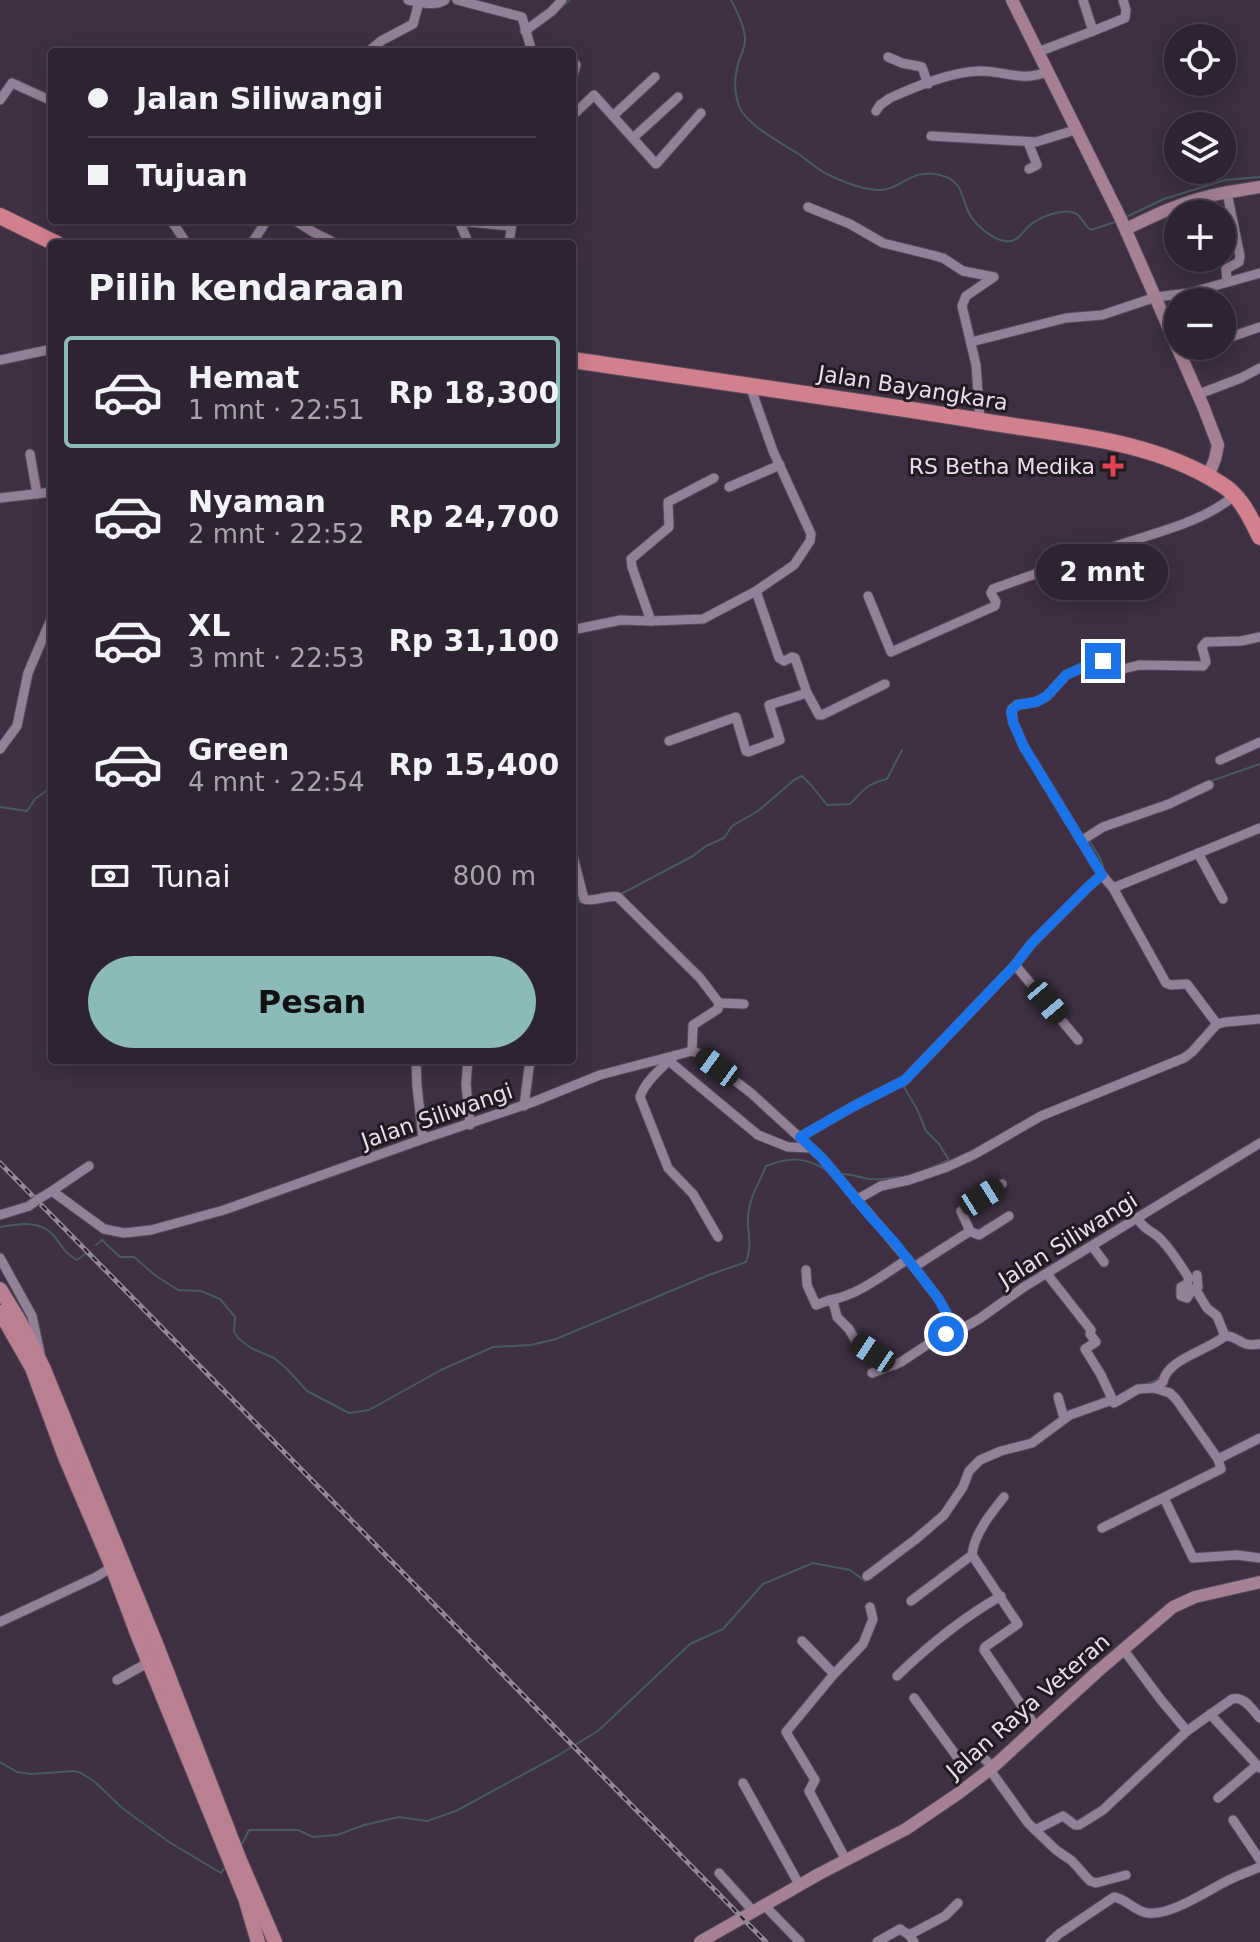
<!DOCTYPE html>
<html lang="id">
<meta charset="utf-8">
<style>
:root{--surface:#2e2332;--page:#362b3a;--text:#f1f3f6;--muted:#a7a4ac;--line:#49404d;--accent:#8bbbb9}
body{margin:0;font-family:"DejaVu Sans",sans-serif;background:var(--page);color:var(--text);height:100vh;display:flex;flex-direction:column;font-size:30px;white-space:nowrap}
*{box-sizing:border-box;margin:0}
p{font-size:26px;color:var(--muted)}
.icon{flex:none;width:44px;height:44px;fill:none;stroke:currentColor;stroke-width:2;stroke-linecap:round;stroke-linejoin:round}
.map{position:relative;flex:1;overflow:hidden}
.side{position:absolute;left:48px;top:240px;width:528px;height:824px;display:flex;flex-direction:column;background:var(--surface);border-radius:8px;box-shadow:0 4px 20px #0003,0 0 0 2px var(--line)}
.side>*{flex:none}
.hud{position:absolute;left:48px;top:48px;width:528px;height:176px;border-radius:8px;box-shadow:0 4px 20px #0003,0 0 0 2px var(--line);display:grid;align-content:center;height:176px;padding:0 40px;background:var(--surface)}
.buttons{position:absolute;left:1164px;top:24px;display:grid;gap:16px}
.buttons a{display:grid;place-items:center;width:72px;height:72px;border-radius:50%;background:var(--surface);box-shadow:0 4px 20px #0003,0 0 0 2px var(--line);font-size:40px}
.end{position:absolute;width:36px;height:36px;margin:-18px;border:10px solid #1a73e8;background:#fff;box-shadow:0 0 0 4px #fff}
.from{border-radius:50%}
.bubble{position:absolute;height:56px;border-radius:28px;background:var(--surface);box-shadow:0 4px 20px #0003,0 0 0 2px var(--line);font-size:26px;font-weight:700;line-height:56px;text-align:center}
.car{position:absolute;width:24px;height:48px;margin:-24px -12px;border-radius:10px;box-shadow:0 0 6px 2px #0007;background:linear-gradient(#222 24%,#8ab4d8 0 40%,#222 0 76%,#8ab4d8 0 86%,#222 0)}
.hud b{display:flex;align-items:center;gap:28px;height:76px;font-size:30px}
.hud b+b{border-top:2px solid var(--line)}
.hud i{width:20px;height:20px;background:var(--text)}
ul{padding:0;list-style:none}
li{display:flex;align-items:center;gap:24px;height:112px;margin:0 16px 12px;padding:0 24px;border:4px solid transparent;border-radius:8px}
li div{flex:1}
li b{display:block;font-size:30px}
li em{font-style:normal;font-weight:700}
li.selected{border-color:var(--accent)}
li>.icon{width:72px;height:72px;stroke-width:1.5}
h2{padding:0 40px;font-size:36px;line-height:96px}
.pay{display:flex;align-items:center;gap:20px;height:88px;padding:0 40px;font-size:30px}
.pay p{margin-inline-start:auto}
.cta{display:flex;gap:16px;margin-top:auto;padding:16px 40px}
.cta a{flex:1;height:92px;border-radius:48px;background:var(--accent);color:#111;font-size:32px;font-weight:700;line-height:92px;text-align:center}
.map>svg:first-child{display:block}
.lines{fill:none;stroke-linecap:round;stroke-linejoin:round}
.stream{stroke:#465a62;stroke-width:2}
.street-casing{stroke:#584b5b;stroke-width:11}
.secondary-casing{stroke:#584b5b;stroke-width:14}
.primary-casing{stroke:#584b5b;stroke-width:16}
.highway-casing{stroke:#584b5b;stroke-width:18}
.street{stroke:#938198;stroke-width:9}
.secondary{stroke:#a68195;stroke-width:12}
.primary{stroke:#b98092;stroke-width:14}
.highway{stroke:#d3808e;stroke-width:16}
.rail-casing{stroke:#948797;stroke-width:5}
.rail{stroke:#211a23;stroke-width:2;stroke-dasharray:6;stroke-linecap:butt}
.street-bridge-casing{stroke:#584b5b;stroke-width:11;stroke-linecap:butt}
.street-bridge{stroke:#938198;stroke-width:9}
.route{stroke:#1a73e8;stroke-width:10}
.health-dot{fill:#e0444e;stroke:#211a23;stroke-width:3}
.labels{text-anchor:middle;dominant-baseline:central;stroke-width:6;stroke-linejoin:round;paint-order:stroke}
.street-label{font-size:22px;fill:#e9dfeb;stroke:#211a23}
.poi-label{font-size:22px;fill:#e9dfeb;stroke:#211a23;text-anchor:end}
</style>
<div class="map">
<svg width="1260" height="1942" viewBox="0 0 1260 1942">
<rect width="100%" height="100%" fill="#3e2f43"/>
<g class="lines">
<g class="stream">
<path d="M731,0C737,11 745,27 745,40C745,49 740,56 738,64C734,78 734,92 739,106C746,125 783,144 800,155C808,161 816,168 825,173C839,180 861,189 877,190C901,192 911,164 946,177C962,183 962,198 968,211C974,224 991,239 1005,241C1018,243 1021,233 1029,226C1039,217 1062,208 1075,213C1082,216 1084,226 1091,230L1115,222"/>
<polyline points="562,7 570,0"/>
<polyline points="1124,218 1164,199 1225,180 1260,177"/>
<polyline points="1208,782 1260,764"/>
<polyline points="0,807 27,811 35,799 52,787"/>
<polyline points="1089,840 1101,860 1104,870"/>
<path d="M621,894L693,856L706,846L724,838L732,826L758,811L794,780L802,776L811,785L827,805L850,804C863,790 868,783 887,779L902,750"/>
<polyline points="572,901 580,902"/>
<polyline points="907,1084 904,1087 917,1109 926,1131 939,1144 949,1160 928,1169"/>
<path d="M842,1174C852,1174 861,1178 870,1179C880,1180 889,1178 899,1177"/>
<path d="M0,1227C17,1224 36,1220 50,1232C62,1243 61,1251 77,1260L85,1254"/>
<path d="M96,1245L102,1240L120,1257H134L156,1276L178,1290L201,1291L220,1299L235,1317L234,1332L239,1339L251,1348L274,1358L287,1369L307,1391L349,1413L369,1410L441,1370L493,1347L531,1345L556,1339L709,1275L746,1262C753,1244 747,1233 748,1216C750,1195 759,1184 766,1166C791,1156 807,1157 829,1172"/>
<polyline points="1146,1384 1155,1381 1161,1376"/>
<polyline points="0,1762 17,1772 32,1774 74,1771 81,1773 94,1781 121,1807 133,1816 169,1842 221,1873 227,1865"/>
<polyline points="242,1844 249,1830 298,1830 313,1837 337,1835 364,1825 399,1817 427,1821 456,1811 557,1756 598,1731 690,1644 723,1629 763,1584 813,1563 850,1570 865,1581 868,1579"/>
</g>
<defs>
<g id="street">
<path d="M408,0C419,2 436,7 445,0"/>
<polyline points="457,0 522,17 532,52"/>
<polyline points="525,31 552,11 562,0"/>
<polyline points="1093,31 1125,18 1126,10 1123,0"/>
<polyline points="368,52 381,41 413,24 418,6 421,2"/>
<polyline points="1038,52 1093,31 1083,0"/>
<polyline points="888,57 902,63 922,67 928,84"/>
<polyline points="572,59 576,65 572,79"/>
<polyline points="0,100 12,83 52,101"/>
<path d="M876,111L880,105L890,98C917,86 950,72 980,71C1007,71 1019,82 1047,72"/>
<polyline points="572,116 594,95 656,164 701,113"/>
<polyline points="613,116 655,77"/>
<polyline points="931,136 1036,142 1075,130"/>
<polyline points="633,138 678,97"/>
<polyline points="1028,142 1037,165 1029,169"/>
<polyline points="1227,193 1240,256 1239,262 1226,269 1227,281"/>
<polyline points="808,207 850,224 883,243 932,255 943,258 963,271 994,277 966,296 962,306 976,365 980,421"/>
<polyline points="171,220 187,244"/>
<polyline points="294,220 313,232 337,244"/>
<polyline points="447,220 511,226"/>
<polyline points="459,221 466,237 467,244"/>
<polyline points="252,243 267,220"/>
<polyline points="509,244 512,223"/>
<polyline points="1222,340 1260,327"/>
<polyline points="971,342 1066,318 1102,315 1156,297 1189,293 1260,273"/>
<polyline points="1181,355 1205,346"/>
<polyline points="0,360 52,349"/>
<polyline points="1199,394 1241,378 1260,368"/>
<polyline points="30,454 37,494"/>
<polyline points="729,487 780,465"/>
<polyline points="0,498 52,492"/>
<polyline points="756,591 779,658 784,661 792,657 795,658 807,693 819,715 822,715 885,684"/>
<path d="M868,596L891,652L995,606L996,602L991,593L993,589C1032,575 1071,561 1110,548C1150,534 1203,523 1235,495"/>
<polyline points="651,621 632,567 631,559 669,527 668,502 714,478"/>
<polyline points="572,630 621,620 651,621 703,619 756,591 794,565 810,541 811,534 773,451 750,386"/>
<polyline points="669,741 736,717 746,751 748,752 780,740 769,705 807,693"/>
<polyline points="0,749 17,726 28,673 52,617"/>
<polyline points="1220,760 1260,742"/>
<polyline points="1081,841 1103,827 1169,804 1209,785"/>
<path d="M572,853L584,899C595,903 607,894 618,897L700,978L719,1003L718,1009L693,1025L692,1051"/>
<polyline points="1198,853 1223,899"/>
<polyline points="1102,875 1024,747 1013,722 1012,709 1017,705 1036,702 1047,696 1066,675 1099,660 1103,661 1107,670 1111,672 1139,665 1203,666 1206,662 1202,647 1206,642 1241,641 1260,637"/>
<polyline points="1113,888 1166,983 1171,985 1187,984 1217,1024 1226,1022 1260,1019"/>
<polyline points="1015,965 1078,1040"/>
<polyline points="719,1003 744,1004"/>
<path d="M674,1056C662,1068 645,1081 640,1097L668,1168L693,1194L718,1237"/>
<polyline points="416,1060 417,1086 423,1139"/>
<polyline points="468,1060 466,1084 470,1125"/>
<polyline points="669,1061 758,1135 788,1147 811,1148"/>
<polyline points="524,1106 530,1060"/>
<polyline points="800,1137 854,1106 905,1080 1015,965 1032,943 1089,886 1102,875 1113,888 1260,828"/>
<polyline points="52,1191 89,1166"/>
<polyline points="37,1200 52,1191 104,1229 124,1233 151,1230 224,1210 423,1139 533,1102 600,1075 692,1051 700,1054 751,1093 822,1158 914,1267 938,1298 954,1327 963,1328 979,1319 1024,1287 1260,1143"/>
<polyline points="856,1200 881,1186 909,1180 947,1167 975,1154 1041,1116 1184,1058 1192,1052 1217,1024"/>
<polyline points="0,1215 29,1206"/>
<path d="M1137,1218C1145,1229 1146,1228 1156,1235C1168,1244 1180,1265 1189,1278L1187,1284L1188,1288L1196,1290L1207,1308L1217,1316L1225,1336C1241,1336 1239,1348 1260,1344"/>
<polyline points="969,1231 979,1235 1009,1216"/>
<polyline points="1092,1246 1104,1262"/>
<polyline points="0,1258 32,1316 40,1353"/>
<polyline points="914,1267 967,1233 969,1229 961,1211 1002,1184"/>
<polyline points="806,1270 807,1285 816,1305 830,1300 834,1305 837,1317 849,1329 857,1343 895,1365"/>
<polyline points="1047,1274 1091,1330 1090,1334 1096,1342 1085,1349 1101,1375 1114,1403 1138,1389 1154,1388"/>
<polyline points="1187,1284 1181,1287 1181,1296 1187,1298 1192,1290"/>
<polyline points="1196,1290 1198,1287 1197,1275"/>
<path d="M830,1300C859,1295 884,1274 908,1259"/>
<polyline points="872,1373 901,1362 954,1327"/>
<polyline points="1058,1397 1064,1418"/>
<polyline points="1218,1459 1260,1438"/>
<path d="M1004,1497C991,1513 974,1534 972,1555L1018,1624L985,1647L984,1650L1036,1727"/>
<polyline points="1164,1498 1193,1558 1237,1555 1260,1558"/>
<path d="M1102,1528L1221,1469L1218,1459L1176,1399L1170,1393L1154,1388L1163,1382C1167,1359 1207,1351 1225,1336"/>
<polyline points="867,1576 916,1539 944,1515 963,1487 969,1471 980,1460 1001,1451 1032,1443 1070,1415 1112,1400"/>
<polyline points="911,1601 972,1555"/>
<polyline points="0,1622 96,1577 112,1567"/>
<polyline points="802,1641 834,1674"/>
<polyline points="1123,1649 1161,1700 1187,1731"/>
<path d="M897,1676C929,1645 962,1618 1001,1596"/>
<polyline points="117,1680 149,1662"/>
<polyline points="914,1698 958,1758 962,1761 979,1754 993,1767"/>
<polyline points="1210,1714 1257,1765"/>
<polyline points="990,1770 1028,1823 1056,1850 1072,1861 1090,1881 1096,1883 1126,1875"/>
<polyline points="743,1783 800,1886"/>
<polyline points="1218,1798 1257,1765 1260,1768"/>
<polyline points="1233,1820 1260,1860"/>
<path d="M1035,1830L1063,1816L1075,1825H1079L1103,1810L1187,1731L1232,1699C1245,1696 1252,1710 1260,1718"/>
<polyline points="846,1860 809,1791 815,1780 786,1732 834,1674 863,1644 873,1619 870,1607"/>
<polyline points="719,1873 753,1911"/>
<polyline points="764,1905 800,1942"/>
<polyline points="909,1935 945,1916 958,1903"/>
<polyline points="877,1942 900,1929 909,1935 914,1942"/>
<path d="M1050,1942L1059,1934L1114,1897C1127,1899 1135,1912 1148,1913C1170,1916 1205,1892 1225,1882C1236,1876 1248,1872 1260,1867"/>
</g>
<g id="secondary">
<polyline points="1012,0 1120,217 1203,406 1218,445 1215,459 1208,477"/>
<path d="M1126,229C1153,216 1180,203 1209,196C1226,192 1243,190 1260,187"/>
<polyline points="700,1942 819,1874 906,1829 959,1793 993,1767 1097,1672 1173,1607 1195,1597 1260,1582"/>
</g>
<g id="primary">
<polyline points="0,1289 20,1322 43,1367 157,1646 239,1858 275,1942"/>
<polyline points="0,1312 32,1368 65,1457 112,1567 138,1636 245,1898 258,1942"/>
</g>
<g id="highway">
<polyline points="0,216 57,244"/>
<path d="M572,360C709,380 845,399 982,421C1063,435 1149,438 1221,484C1241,496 1250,517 1260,537"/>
</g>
</defs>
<use href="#street" class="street-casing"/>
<use href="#secondary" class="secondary-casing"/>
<use href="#primary" class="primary-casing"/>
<use href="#highway" class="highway-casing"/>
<use href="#street" class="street"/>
<use href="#secondary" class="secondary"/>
<use href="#primary" class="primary"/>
<use href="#highway" class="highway"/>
<defs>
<polyline id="rail" points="0,1163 766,1942"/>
</defs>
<use href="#rail" class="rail-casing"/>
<use href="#rail" class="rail"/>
<defs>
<polyline id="street-bridge" points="29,1206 37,1200"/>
</defs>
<use href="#street-bridge" class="street-bridge-casing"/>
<use href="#street-bridge" class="street-bridge"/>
</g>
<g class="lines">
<polyline class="route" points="946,1334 954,1327 938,1298 895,1243 870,1216 822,1158 800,1137 854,1106 905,1080 1015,965 1032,943 1089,886 1102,875 1024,747 1013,722 1011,712 1017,705 1036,702 1047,696 1066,675 1099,660 1103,661"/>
</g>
<path class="health-dot" d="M1109 454h8v8h8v8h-8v8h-8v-8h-8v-8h8z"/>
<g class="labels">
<g class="street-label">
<text transform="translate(913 388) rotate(9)">Jalan Bayangkara</text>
<text transform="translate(437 1116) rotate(-19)">Jalan Siliwangi</text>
<text transform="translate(1068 1240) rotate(-32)">Jalan Siliwangi</text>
<text transform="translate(1028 1706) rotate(-41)">Jalan Raya Veteran</text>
</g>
<g class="poi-label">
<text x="1095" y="466">RS Betha Medika</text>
</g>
</g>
</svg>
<div class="buttons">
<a><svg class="icon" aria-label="locate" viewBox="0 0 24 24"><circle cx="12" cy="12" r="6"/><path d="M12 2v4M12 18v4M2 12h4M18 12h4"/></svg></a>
<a><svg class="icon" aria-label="layers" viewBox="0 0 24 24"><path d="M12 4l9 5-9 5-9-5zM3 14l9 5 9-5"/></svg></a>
<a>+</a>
<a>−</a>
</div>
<i class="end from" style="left:946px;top:1334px"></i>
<i class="end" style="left:1103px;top:661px"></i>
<div class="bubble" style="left:1036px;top:544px;width:132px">2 mnt</div>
<i class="car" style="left:1047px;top:1002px;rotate:140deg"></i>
<i class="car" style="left:717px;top:1067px;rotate:306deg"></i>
<i class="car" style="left:982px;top:1197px;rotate:58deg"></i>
<i class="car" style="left:873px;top:1353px;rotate:304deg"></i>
<div class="hud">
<b><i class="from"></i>Jalan Siliwangi</b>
<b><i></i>Tujuan</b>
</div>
<section class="side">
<h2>Pilih kendaraan</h2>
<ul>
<li class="selected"><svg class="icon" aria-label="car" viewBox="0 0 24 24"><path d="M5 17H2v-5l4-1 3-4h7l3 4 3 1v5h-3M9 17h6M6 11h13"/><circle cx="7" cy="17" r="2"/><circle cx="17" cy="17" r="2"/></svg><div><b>Hemat</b><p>1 mnt · 22:51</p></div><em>Rp 18,300</em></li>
<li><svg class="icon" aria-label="car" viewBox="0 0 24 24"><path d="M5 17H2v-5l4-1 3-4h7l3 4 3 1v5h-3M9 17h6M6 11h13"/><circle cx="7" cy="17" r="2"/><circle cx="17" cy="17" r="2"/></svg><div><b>Nyaman</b><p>2 mnt · 22:52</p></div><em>Rp 24,700</em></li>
<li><svg class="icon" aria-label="car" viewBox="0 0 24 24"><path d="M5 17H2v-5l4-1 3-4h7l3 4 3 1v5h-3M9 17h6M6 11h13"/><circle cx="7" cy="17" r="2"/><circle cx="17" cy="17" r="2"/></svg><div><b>XL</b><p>3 mnt · 22:53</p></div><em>Rp 31,100</em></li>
<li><svg class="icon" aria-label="car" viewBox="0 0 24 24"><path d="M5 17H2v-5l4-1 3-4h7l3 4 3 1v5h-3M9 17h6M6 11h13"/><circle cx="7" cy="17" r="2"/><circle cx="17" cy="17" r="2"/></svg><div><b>Green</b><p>4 mnt · 22:54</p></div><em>Rp 15,400</em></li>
</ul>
<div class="pay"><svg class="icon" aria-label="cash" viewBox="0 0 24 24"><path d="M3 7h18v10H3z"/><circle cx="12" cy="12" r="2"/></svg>Tunai<p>800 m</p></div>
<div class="cta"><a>Pesan</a></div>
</section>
</div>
